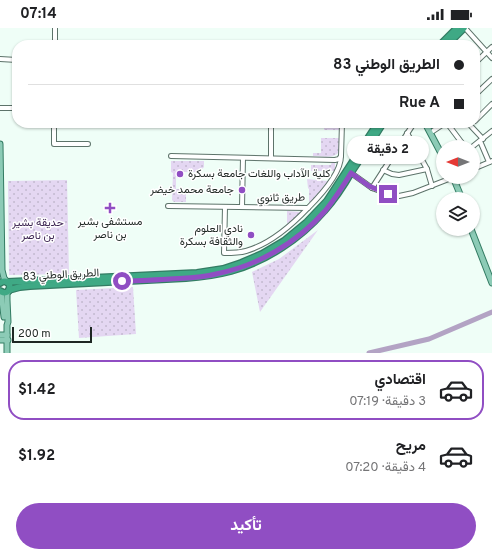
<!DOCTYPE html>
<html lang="ar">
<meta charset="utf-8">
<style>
:root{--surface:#fff;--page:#f6f6f6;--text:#202124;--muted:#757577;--line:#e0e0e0;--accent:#904ec3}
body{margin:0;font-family:Overpass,Vazirmatn,sans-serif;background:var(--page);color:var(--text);direction:rtl;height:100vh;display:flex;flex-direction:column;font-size:15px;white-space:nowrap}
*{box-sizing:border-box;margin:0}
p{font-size:13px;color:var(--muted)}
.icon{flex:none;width:22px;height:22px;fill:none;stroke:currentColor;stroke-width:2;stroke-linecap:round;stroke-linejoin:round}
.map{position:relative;height:325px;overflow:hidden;direction:ltr}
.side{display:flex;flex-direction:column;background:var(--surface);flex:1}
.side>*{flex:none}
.banner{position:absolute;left:12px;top:12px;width:468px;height:88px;border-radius:16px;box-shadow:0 1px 3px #0004;direction:rtl;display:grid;align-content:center;height:88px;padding:0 16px;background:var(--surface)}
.needle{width:26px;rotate:270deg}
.controls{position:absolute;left:436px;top:112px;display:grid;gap:8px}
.controls a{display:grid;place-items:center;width:44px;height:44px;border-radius:50%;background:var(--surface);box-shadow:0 1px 3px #0004;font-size:20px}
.scale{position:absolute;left:12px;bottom:10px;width:80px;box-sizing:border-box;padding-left:4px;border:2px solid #1e2723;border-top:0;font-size:11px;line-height:14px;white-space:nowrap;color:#1e2723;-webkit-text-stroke:3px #fff;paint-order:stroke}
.end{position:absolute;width:18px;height:18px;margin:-9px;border:5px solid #904ec3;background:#fff;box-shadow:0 0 0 2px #fff}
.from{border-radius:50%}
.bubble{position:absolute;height:28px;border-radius:14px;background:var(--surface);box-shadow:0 1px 3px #0004;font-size:13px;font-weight:700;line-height:28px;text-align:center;direction:rtl}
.banner b{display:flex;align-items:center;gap:14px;height:38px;font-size:15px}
.banner b+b{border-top:1px solid var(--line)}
.banner i{width:10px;height:10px;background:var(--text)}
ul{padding:7px 0 0;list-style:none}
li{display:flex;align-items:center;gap:12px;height:60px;margin:0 8px 6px;padding:0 8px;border:2px solid transparent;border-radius:16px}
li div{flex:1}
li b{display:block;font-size:15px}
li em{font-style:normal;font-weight:700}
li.on{border-color:var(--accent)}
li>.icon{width:36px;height:36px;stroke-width:1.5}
.button{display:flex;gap:8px;margin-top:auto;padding:8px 16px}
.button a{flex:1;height:46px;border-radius:24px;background:var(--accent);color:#fff;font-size:16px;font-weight:700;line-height:46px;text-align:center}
.status{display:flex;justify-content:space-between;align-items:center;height:28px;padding:0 20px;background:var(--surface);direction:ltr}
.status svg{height:11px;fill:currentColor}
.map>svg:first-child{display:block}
.grass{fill:url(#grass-dots)}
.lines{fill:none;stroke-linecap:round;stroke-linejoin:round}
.river{stroke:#b3a3c4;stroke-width:5}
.minor-casing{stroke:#5d736a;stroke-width:6}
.major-casing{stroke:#337c63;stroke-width:7}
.highway-casing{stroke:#337c63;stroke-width:8}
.minor{stroke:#fff;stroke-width:4}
.major{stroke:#8ccbb6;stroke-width:5}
.highway{stroke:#3fa985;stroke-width:5.5}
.route{stroke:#904ec3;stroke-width:5}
.poi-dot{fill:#904ec3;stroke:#fff;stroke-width:1.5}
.labels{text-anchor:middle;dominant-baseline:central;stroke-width:3;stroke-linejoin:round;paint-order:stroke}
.poi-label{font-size:11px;fill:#1e2723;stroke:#fff;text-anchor:end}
.street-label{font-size:11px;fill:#1e2723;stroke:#fff}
.park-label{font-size:11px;fill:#3d2552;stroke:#fff}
</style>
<div class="status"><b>07:14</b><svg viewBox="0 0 49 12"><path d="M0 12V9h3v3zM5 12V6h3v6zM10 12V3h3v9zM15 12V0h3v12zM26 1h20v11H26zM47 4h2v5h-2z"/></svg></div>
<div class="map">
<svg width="492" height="325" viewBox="0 0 492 325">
<defs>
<pattern id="grass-dots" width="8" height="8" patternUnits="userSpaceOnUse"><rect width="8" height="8" fill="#e4d7f2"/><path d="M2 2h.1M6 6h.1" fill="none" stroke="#c3b9cf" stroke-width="1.8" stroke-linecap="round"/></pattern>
</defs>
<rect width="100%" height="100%" fill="#effef7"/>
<g class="grass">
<rect x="324" y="95" width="16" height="7"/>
<path d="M321,110H340L339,124C334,131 322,128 313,128V125H321Z"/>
<polygon points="171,133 204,133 204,139 199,144 176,144 176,161 181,161 186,166 186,174 174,174 172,172 173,145 171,144"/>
<polygon points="332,133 335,133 335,143 311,143 311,137 331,137"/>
<polygon points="307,151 328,153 313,172 309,174 309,161 308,160"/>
<polygon points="67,152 69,246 9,247 8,153"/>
<polygon points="287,183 302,184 287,196"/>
<polygon points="318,202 260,284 252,244 279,231"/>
<polygon points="133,259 136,306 79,310 76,262"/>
</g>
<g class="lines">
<polyline class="river" points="369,325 429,311 492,284"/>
<defs>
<g id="minor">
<polyline points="465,0 492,30"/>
<polyline points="55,17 55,0"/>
<polyline points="0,31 17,32"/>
<polyline points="475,35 492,19"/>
<polyline points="475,67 492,51"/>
<polyline points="0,80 17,80"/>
<polyline points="475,93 492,76"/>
<polyline points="54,95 54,116 88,116"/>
<polyline points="447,95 465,119"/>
<polyline points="468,95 483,111"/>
<polyline points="433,103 445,95"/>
<polyline points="407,105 427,141 432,158"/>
<polyline points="480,113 489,134"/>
<polyline points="472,119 492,103"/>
<polyline points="171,128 335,132 339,131 341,128 342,95"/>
<polyline points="271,130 271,95"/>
<polyline points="473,141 492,133"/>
<polyline points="383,142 392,146 399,147 427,141"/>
<polyline points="351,145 372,160 388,166 399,168 413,165 454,149"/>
<polyline points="372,160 414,95"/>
<path d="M168,178L308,180C320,168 341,146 341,128"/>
<path d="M225,179L224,225C232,225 239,225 246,223C270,216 291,198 308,180"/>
<polyline points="242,179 243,130"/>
</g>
<g id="major">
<polyline points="425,95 443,129"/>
<polyline points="0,116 2,242 4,250 7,254"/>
<polyline points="453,149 462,171"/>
<polyline points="471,201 492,255"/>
<polyline points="1,264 4,289"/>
<polyline points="0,307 7,307"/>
<polyline points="0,312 8,312"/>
<polyline points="7,325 7,297 8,294 7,272 7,265 9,263"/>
</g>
<g id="highway">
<polyline points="440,17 457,0"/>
<polyline points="447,17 464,0"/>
<polyline points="7,254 197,245 223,241 241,235 262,226 284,213 307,194 327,173 378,95"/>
<path d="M0,255C13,247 13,271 0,263"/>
<path d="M9,262L20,259L30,258L186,250C201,249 216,247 231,243C266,233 300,211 324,183C335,171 344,157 352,143C363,127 373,111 383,95"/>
</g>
</defs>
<use href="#minor" class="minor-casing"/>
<use href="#major" class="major-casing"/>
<use href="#highway" class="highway-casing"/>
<use href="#minor" class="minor"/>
<use href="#major" class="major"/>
<use href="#highway" class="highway"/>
</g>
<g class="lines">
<path class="route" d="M122,253C138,253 154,252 170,251C186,250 201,250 216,246C257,238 297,215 325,183C335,171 343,158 351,145L369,158L388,166"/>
</g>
<g class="poi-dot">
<circle cx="180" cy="146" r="4"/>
<circle cx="242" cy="162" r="4"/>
<path d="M108 174h4v4h4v4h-4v4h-4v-4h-4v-4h4z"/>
<circle cx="251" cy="207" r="4"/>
</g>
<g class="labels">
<g class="poi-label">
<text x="188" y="146" text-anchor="start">كلية الآداب واللغات جامعة بسكرة</text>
<text x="234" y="162">جامعة محمد خيضر</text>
<text x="110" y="194" text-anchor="middle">مستشفى بشير<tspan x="110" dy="13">بن ناصر</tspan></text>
<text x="243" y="201">نادي العلوم<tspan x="243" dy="13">والثقافة بسكرة</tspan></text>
</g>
<g class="street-label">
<text transform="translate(281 170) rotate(-1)">طريق ثانوي</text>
<text transform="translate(61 247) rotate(-3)">الطريق الوطني 83</text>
</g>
<g class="park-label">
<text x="38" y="195">حديقة بشير<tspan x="38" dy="13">بن ناصر</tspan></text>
</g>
</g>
</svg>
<div class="controls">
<a><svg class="needle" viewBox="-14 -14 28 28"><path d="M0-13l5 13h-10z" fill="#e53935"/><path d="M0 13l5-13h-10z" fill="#757577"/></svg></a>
<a><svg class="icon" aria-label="layers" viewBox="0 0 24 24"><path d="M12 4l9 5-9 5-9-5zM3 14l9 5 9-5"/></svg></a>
</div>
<div class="scale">200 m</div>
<i class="end from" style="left:122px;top:253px"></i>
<i class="end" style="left:388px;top:166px"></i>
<div class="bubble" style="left:347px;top:108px;width:82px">2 دقيقة</div>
<div class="banner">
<b><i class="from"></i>الطريق الوطني 83</b>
<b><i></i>Rue A</b>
</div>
</div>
<section class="side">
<ul>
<li class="on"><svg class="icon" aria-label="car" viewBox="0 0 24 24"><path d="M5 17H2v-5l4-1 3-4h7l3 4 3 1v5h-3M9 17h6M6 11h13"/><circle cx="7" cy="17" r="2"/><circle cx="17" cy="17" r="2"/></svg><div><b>اقتصادي</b><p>3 دقيقة · 07:19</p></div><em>$1.42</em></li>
<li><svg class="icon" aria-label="car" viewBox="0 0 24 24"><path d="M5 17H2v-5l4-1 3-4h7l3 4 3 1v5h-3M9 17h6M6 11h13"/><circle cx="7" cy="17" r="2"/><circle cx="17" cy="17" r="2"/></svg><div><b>مريح</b><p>4 دقيقة · 07:20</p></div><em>$1.92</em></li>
</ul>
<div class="button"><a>تأكيد</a></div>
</section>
